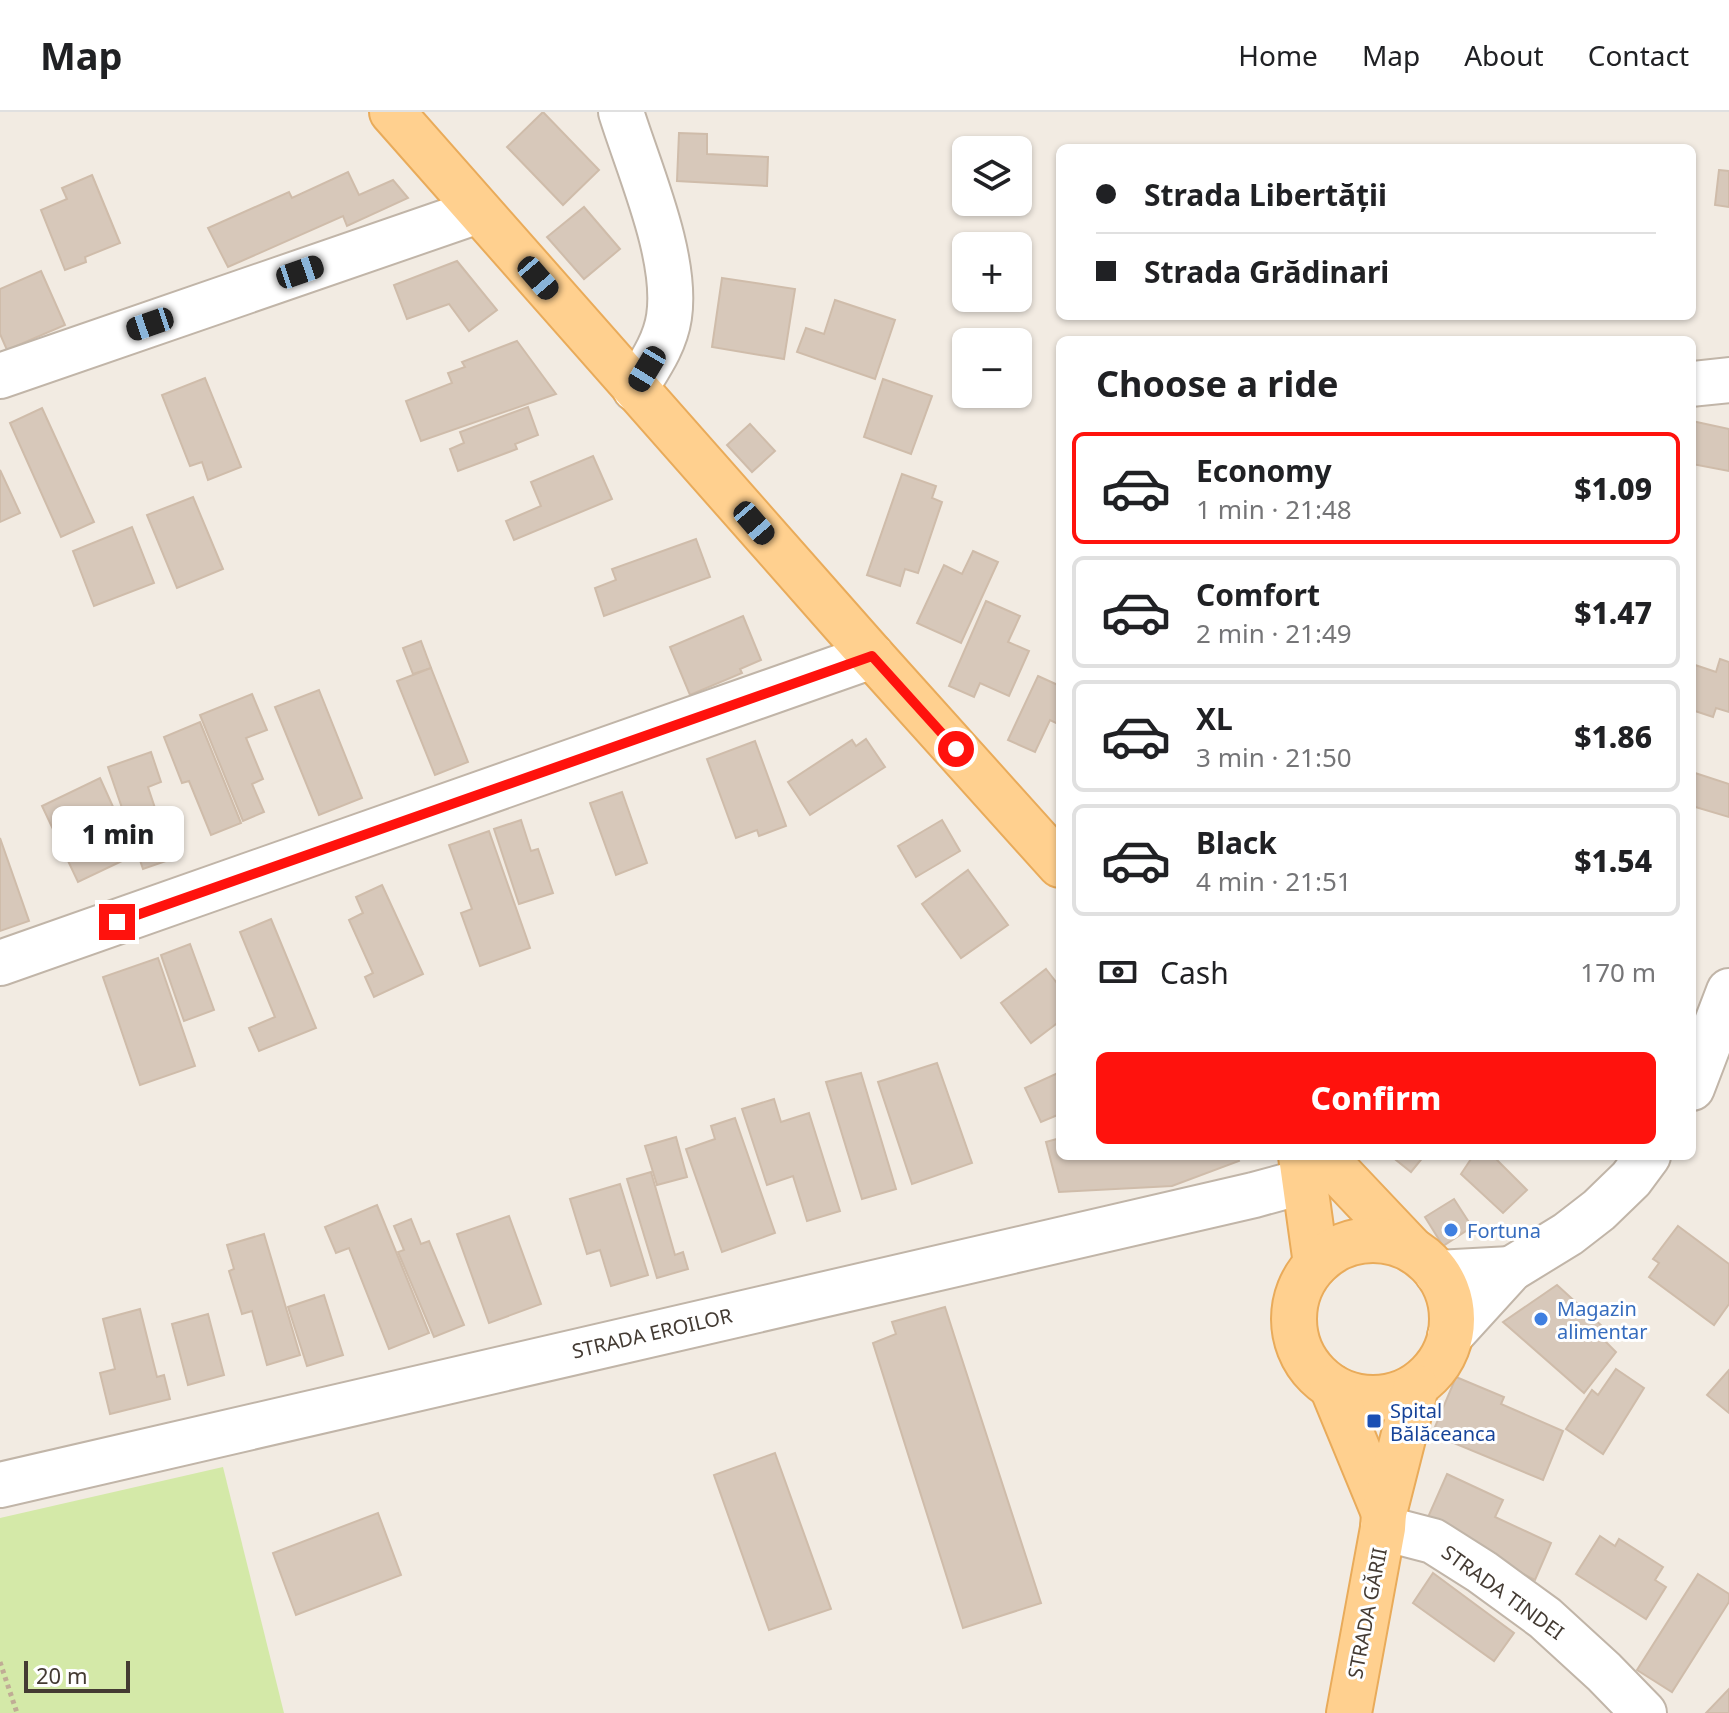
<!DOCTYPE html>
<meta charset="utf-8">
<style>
:root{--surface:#fff;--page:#f2f2f2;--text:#202124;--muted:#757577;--line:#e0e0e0;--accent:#ff120d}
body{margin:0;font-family:"Noto Sans",sans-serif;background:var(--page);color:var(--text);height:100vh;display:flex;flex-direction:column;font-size:30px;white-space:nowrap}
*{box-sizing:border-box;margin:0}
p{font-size:26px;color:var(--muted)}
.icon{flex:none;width:44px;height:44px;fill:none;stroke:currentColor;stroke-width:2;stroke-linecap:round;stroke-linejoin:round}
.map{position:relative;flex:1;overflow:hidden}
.panel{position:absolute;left:1056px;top:224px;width:640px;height:824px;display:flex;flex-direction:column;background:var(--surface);border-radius:12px;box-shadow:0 2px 6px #0004}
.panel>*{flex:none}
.hud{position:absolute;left:1056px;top:32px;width:640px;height:176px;border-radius:12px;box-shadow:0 2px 6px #0004;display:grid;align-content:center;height:176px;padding:0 40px;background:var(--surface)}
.fabs{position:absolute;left:952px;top:24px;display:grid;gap:16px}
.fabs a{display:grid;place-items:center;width:80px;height:80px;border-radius:12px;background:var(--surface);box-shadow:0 2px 6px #0004;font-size:40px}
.scale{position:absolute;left:24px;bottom:20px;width:106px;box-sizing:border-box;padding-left:8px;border:4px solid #443b33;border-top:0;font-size:22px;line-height:28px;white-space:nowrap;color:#443b33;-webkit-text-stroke:6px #fff;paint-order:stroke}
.end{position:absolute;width:36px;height:36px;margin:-18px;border:10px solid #ff120d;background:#fff;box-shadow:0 0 0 4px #fff}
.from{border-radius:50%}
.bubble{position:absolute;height:56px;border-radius:12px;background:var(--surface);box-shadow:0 2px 6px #0004;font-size:26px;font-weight:800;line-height:56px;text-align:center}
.car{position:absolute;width:24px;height:48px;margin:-24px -12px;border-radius:10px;box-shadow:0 0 6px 2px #0007;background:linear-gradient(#222 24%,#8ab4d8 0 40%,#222 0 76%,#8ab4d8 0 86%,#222 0)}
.hud b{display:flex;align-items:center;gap:28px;height:76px;font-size:30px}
.hud b+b{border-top:2px solid var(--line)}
.hud i{width:20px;height:20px;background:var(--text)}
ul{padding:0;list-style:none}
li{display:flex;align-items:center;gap:24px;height:112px;margin:0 16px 12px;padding:0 24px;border:4px solid var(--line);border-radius:12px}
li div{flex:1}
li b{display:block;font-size:30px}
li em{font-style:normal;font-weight:800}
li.current{border-color:var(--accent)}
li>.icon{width:72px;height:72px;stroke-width:1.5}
h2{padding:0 40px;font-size:36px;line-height:96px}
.pay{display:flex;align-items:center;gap:20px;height:88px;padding:0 40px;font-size:30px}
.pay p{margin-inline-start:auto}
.primary-button{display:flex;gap:16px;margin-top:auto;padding:16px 40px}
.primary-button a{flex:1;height:92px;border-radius:12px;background:var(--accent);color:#fff;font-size:32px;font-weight:800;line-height:92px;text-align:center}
header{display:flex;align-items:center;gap:48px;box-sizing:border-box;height:112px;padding:0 40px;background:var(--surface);border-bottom:2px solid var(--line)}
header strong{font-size:38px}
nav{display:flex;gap:44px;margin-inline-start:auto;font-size:28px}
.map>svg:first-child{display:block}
.green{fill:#d4e9a8}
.building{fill:#d7c8ba;stroke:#cfbcaa;stroke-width:2}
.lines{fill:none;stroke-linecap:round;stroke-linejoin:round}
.minor-casing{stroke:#c1b5a8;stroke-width:48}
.major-casing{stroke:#e9ab5a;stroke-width:48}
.path{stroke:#c0ac95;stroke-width:5;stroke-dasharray:4 4;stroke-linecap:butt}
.minor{stroke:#fff;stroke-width:44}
.major{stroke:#ffd08f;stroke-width:44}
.route{stroke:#ff120d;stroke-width:10}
.shop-dot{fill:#3f7fe0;stroke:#fff;stroke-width:3}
.transit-dot{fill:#1a4fb4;stroke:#fff;stroke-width:3}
.labels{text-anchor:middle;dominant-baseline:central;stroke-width:6;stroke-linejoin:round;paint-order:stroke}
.shop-label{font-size:20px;fill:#366cbe;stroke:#fff;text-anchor:start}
.street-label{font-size:20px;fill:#443b33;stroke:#fff}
.transit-label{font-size:20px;fill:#164399;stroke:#fff;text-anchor:start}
</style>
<header>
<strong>Map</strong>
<nav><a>Home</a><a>Map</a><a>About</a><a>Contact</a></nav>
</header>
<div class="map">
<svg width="1729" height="1601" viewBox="0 0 1729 1601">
<rect width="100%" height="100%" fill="#f2ebe2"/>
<polygon class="green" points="223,1355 284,1601 0,1601 0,1406"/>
<g class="building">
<polygon points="543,0 599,58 563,93 507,35"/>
<polygon points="679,21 707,22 707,42 768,45 767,74 677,69"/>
<polygon points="1719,58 1729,59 1729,95 1715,93"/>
<polygon points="348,60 359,83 393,68 408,86 347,114 343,104 228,155 208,116 289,80 292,86"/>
<polygon points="92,63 120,131 85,145 86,150 65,158 41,98 67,87 62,76"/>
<polygon points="584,95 620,137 584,167 547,125"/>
<polygon points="457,149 497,198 469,219 449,192 407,207 394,173"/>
<polygon points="41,159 65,213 7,238 0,222 0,177"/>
<polygon points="722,166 795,177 784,247 712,235"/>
<polygon points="835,188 895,208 875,267 797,240 806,216 824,222"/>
<polygon points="517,229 556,282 421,329 406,289 452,271 448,261 465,255 462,250"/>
<polygon points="205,266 241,355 208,368 202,350 190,354 162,283"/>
<polygon points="883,267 932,284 911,342 864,325"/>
<polygon points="528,295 538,323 515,332 517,337 458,359 450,337 464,331 460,320"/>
<polygon points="42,296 94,410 61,425 10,311"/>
<polygon points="1692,309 1729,317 1729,359 1692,352"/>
<polygon points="750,312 775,339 752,360 727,333"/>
<polygon points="593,344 612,387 514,428 506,409 541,394 531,370"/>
<polygon points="0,358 20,401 0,410"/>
<polygon points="902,362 936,374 932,386 942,390 918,461 905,457 900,474 867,463"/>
<polygon points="193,385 223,457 177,476 147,403"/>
<polygon points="132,415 154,471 94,494 73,439"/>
<polygon points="696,427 710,465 604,504 595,476 616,468 612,457"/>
<polygon points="973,439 998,450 961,531 917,511 944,453 962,462"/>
<polygon points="986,489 1020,504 1008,530 1029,539 1009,584 980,571 974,585 949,574"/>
<polygon points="743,504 761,548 740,557 742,561 690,583 670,535"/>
<polygon points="421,529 431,556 413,562 403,536"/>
<polygon points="1720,547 1729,550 1729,600 1716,596 1713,605 1692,598 1692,552 1716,560"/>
<polygon points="431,556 468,650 435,663 397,569"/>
<polygon points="1038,564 1060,574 1060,613 1050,608 1035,640 1008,628"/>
<polygon points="319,578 362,686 319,703 275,595"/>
<polygon points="252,582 267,618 246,626 263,667 252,672 264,700 243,709 200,603"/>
<polygon points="200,610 241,711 211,723 189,669 182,671 164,625"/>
<polygon points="866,627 885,655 810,703 788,670 852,628 856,634"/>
<polygon points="755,629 786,714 759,724 757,718 736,726 707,647"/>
<polygon points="151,640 161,670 148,675 172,747 143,757 108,655"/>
<polygon points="1692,660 1729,672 1729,705 1692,694"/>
<polygon points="100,666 128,728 115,734 122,749 78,770 42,694"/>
<polygon points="622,680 647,751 616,763 590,691"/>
<polygon points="521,708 531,739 538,737 553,781 519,792 494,717"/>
<polygon points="942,708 960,739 916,765 898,734"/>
<polygon points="489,719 530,836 480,854 461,801 472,797 449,733"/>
<polygon points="0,726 29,809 0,819"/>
<polygon points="968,758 1008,813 961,846 922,792"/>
<polygon points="382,773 423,862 374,885 365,865 373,861 349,808 363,801 356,785"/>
<polygon points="271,807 316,916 259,939 249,916 275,905 240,820"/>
<polygon points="190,832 214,898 184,909 161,843"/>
<polygon points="158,846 195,954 140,973 103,865"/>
<polygon points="1046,857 1060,875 1060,909 1031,931 1001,891"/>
<polygon points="937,951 972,1051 912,1072 878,970"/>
<polygon points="1060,960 1060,1002 1041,1010 1025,976"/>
<polygon points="861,961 896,1077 862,1087 826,970"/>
<polygon points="774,987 781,1010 809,1001 840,1099 807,1109 793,1064 767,1073 742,997"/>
<polygon points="735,1006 775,1121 722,1140 686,1037 715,1027 711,1014"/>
<polygon points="676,1025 687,1065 657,1073 645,1034"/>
<polygon points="1060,1026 1060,1044 1237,1044 1239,1049 1172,1074 1059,1080 1046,1030"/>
<polygon points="1391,1044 1424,1044 1411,1060"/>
<polygon points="1473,1044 1493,1044 1527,1078 1503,1101 1461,1062"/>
<polygon points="651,1060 675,1143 683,1140 688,1157 657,1166 627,1067"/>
<polygon points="620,1072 648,1163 611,1174 600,1138 587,1142 570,1087"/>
<polygon points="1454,1087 1472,1115 1443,1134 1425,1105"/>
<polygon points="377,1093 429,1221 389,1237 349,1136 336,1141 325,1115"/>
<polygon points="509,1104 541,1192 489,1211 457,1122"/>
<polygon points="411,1107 421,1132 429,1129 464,1213 434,1225 398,1140 404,1138 394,1114"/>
<polygon points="1678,1114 1729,1152 1729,1192 1714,1213 1649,1165 1659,1151 1653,1147"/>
<polygon points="264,1122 300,1243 267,1253 252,1199 242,1202 229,1159 234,1157 227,1133"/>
<polygon points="1557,1173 1603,1215 1597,1221 1616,1240 1584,1281 1503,1210"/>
<polygon points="324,1183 343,1243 307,1254 288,1195"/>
<polygon points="945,1195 1041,1491 963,1516 873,1231 896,1222 892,1210"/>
<polygon points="140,1197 157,1265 164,1263 170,1287 110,1302 100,1261 115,1257 103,1207"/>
<polygon points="208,1202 224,1263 188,1273 172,1212"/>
<polygon points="1616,1257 1644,1276 1603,1342 1566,1317 1592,1278 1598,1283"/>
<polygon points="1729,1258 1729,1301 1707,1283"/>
<polygon points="1456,1265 1504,1285 1501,1292 1563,1319 1543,1368 1432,1322"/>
<polygon points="775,1341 831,1497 769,1518 714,1363"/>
<polygon points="1447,1362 1503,1388 1495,1405 1551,1431 1535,1468 1425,1412"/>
<polygon points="378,1401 401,1463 296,1503 273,1441"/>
<polygon points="1600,1424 1615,1434 1619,1427 1663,1455 1655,1468 1666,1475 1646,1507 1576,1462"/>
<polygon points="1433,1461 1514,1521 1494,1549 1413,1491"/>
<polygon points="1698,1462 1729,1482 1729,1490 1672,1580 1637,1558"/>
<polygon points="1729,1577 1729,1601 1706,1601"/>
</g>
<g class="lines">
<defs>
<g id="minor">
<path d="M621,0C639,58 678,145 669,205C665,232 649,254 635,277"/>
<polyline points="0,264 478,99"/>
<polyline points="1692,272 1729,268"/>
<polyline points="0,851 872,544"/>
<polyline points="1692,976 1729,879"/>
<polyline points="1437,1161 1511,1157"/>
<polyline points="1450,1224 1511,1157 1568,1122 1599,1098 1631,1067 1648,1044"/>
<polyline points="0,1373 1254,1083 1305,1069"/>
<polyline points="1383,1416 1433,1429 1482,1460 1545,1506 1604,1560 1644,1601"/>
</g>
<g id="major">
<polyline points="392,0 872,544 1060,753"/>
<polyline points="1301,1044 1316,1152"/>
<polyline points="1323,1044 1412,1138"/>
<circle cx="1373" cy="1207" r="79"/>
<polyline points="1332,1275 1384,1401"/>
<polyline points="1349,1601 1383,1416 1384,1401 1416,1275"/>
</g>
</defs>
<use href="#minor" class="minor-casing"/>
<use href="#major" class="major-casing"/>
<polyline class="path" points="0,1550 17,1601"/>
<use href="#minor" class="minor"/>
<use href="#major" class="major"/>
</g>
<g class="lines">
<polyline class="route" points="117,810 872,544 956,637"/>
</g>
<g class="shop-dot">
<circle cx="1451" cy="1118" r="8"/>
<circle cx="1541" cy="1207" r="8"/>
</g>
<rect class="transit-dot" x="1366" y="1301" width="16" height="16" rx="4"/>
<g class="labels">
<g class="shop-label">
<text x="1467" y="1118">Fortuna</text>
<text x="1557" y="1196">Magazin<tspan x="1557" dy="23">alimentar</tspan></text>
</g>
<g class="street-label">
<text transform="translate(652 1221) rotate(-13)">STRADA EROILOR</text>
<text transform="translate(1503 1480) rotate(36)">STRADA TINDEI</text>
<text transform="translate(1367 1501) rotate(-79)">STRADA GĂRII</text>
</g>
<g class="transit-label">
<text x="1390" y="1298">Spital<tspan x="1390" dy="23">Bălăceanca</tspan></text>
</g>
</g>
</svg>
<div class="fabs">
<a><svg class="icon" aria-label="layers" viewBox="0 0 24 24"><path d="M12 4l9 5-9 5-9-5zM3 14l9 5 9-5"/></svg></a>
<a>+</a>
<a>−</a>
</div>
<div class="scale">20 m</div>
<i class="end from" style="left:956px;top:637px"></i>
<i class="end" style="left:117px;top:810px"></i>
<div class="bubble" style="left:52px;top:694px;width:132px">1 min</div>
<i class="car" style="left:300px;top:160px;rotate:71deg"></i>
<i class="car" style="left:538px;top:166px;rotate:139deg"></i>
<i class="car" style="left:150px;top:212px;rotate:251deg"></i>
<i class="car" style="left:647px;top:257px;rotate:211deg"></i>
<i class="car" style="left:754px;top:411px;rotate:139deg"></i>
<div class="hud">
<b><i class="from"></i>Strada Libertății</b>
<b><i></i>Strada Grădinari</b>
</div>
<section class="panel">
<h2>Choose a ride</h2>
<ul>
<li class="current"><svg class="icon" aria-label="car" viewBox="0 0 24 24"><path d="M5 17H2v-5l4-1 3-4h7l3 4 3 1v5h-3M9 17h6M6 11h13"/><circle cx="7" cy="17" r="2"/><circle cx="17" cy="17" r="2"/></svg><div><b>Economy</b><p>1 min · 21:48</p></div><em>$1.09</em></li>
<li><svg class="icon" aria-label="car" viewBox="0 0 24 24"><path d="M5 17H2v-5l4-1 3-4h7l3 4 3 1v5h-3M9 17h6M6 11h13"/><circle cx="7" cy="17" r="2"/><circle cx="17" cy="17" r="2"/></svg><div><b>Comfort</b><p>2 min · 21:49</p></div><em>$1.47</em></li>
<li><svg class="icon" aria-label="car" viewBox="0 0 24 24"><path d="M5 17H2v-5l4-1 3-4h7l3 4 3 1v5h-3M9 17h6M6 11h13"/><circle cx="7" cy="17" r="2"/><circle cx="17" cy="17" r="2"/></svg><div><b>XL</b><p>3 min · 21:50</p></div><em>$1.86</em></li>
<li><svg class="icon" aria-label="car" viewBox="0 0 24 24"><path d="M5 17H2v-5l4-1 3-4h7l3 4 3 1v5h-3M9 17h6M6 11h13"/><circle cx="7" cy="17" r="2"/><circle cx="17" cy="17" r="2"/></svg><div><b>Black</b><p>4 min · 21:51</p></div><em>$1.54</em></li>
</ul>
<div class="pay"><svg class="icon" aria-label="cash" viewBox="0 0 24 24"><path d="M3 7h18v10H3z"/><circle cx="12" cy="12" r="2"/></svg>Cash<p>170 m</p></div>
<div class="primary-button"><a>Confirm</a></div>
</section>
</div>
